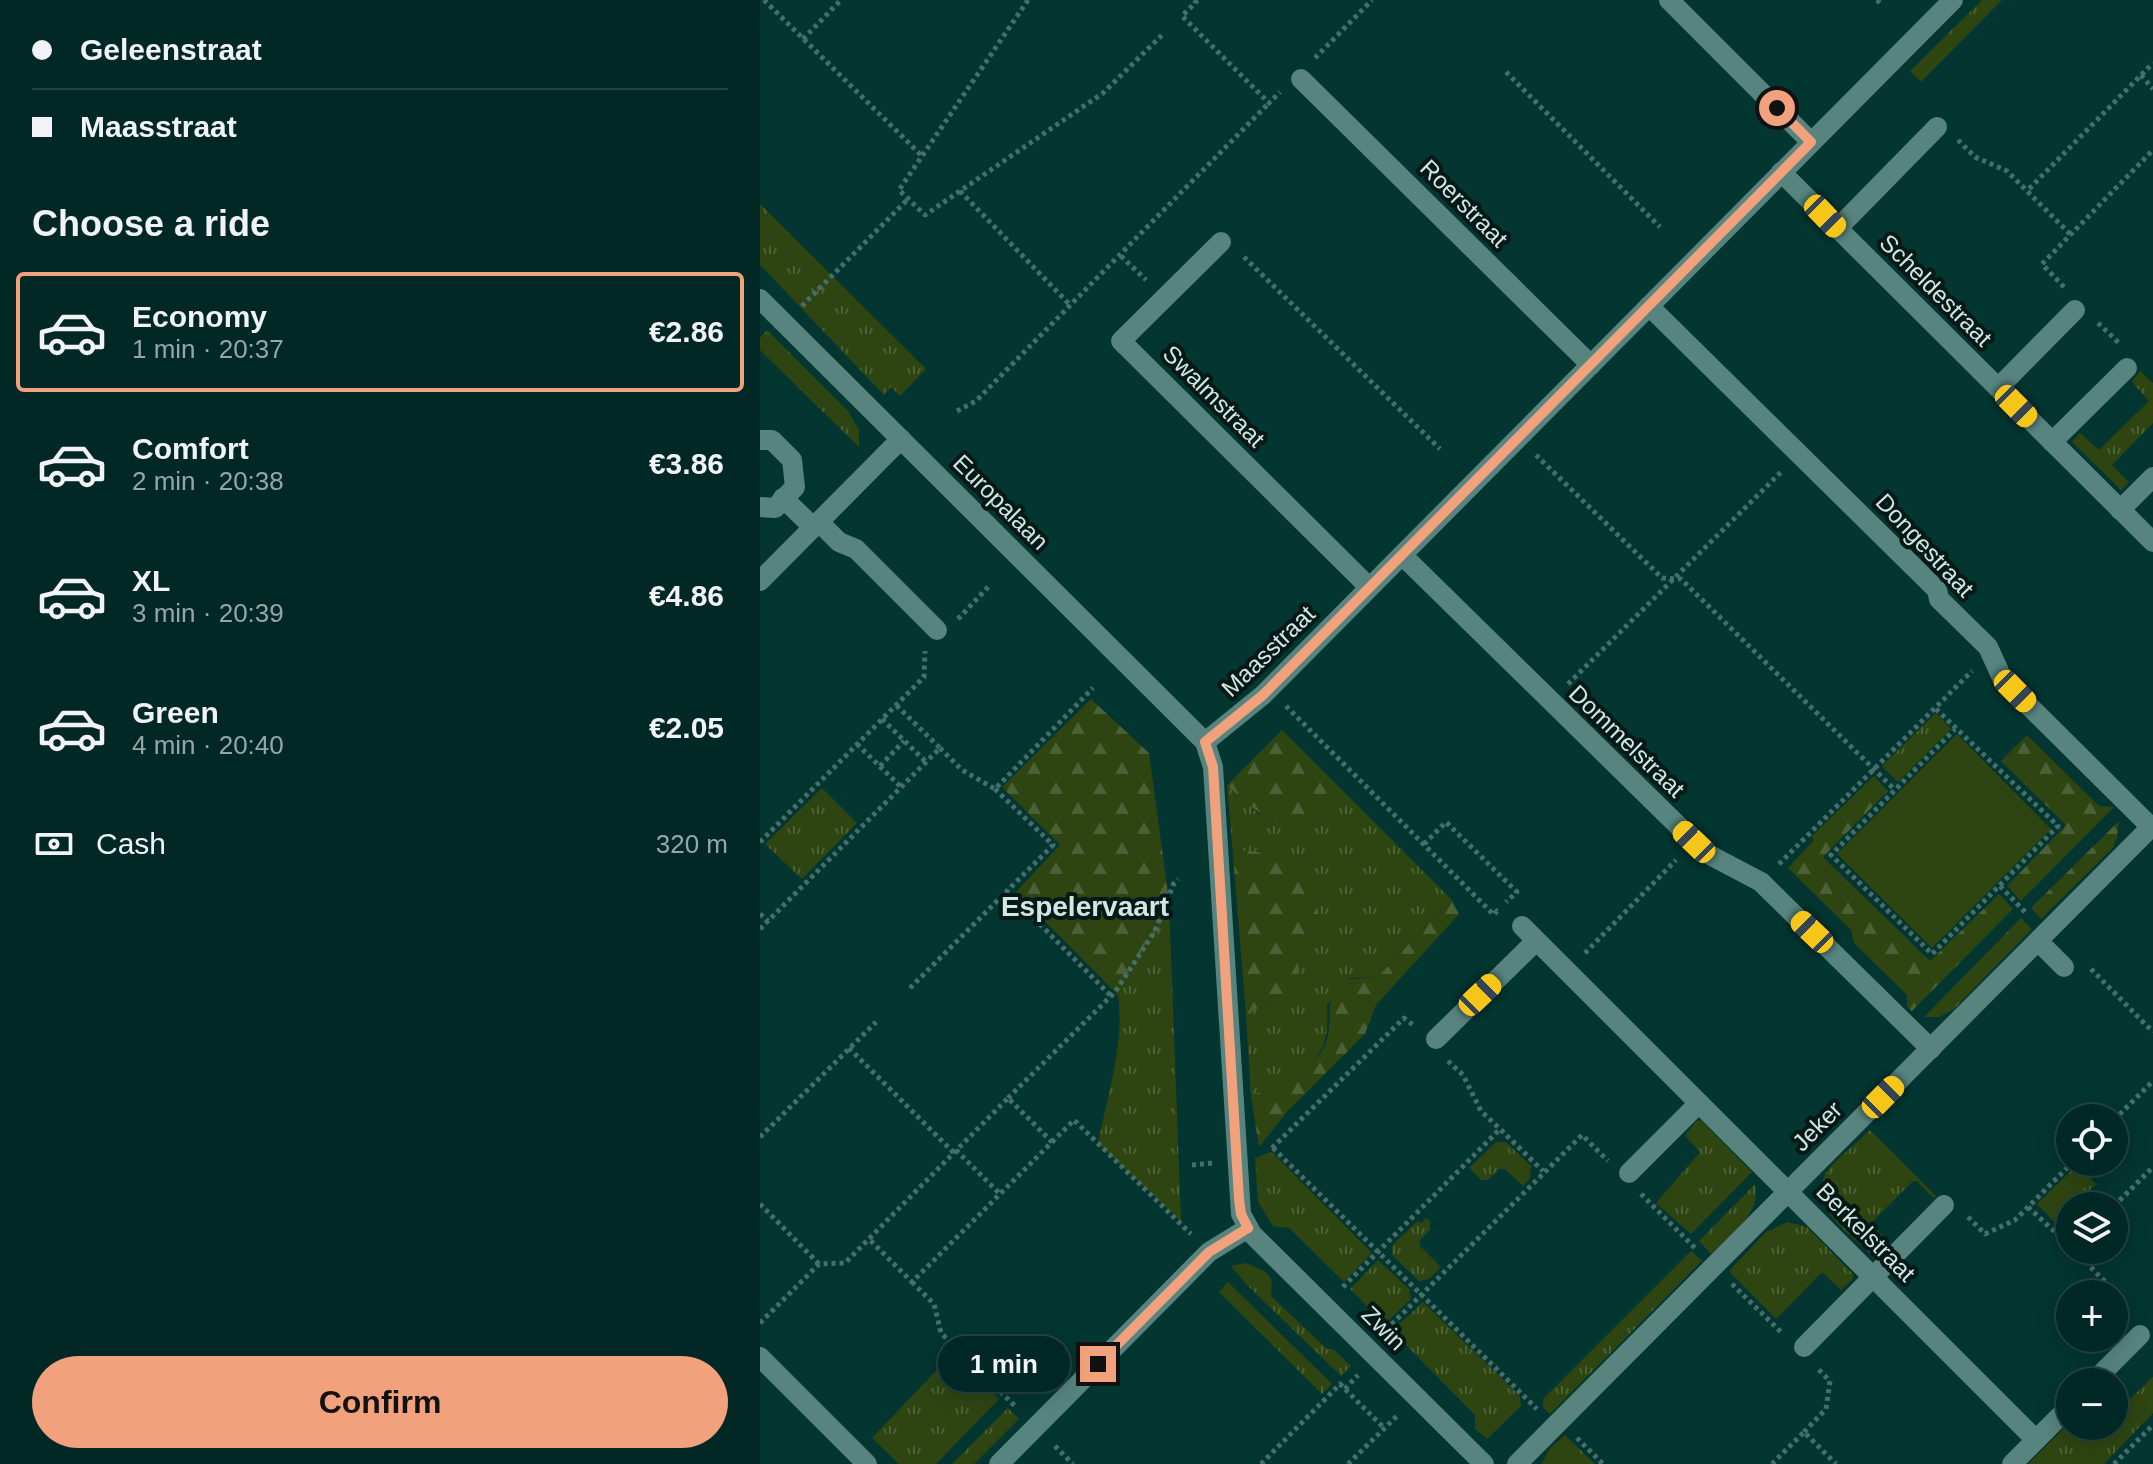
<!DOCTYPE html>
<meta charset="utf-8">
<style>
:root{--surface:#022825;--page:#0c302d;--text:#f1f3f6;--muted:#96a6a7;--line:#234442;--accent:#f1a17c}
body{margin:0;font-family:Helvetica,sans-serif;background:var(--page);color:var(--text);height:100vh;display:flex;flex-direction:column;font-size:30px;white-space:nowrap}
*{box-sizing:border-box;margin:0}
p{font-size:26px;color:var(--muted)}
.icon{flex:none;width:44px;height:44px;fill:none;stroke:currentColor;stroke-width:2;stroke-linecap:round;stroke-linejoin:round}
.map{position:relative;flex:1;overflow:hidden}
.details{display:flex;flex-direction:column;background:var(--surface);width:760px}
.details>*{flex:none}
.banner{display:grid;align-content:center;height:176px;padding:0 32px;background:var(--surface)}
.buttons{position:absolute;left:1296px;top:1104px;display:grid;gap:16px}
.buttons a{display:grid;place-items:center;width:72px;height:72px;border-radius:50%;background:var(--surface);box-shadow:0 4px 20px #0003,0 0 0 2px var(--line);font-size:40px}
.end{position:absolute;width:36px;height:36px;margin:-18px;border:10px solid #f1a17c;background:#111;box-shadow:0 0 0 4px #111}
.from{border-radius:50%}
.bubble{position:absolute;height:56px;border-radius:28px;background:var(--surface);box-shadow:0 4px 20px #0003,0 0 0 2px var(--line);font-size:26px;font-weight:700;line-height:56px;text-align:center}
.car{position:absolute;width:24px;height:48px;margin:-24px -12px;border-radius:10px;box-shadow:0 0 6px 2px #0007;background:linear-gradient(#f5c518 24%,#345 0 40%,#f5c518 0 76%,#345 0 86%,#f5c518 0)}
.banner b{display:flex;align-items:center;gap:28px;height:76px;font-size:30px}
.banner b+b{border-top:2px solid var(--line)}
.banner i{width:20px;height:20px;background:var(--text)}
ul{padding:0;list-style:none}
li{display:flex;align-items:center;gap:24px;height:120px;margin:0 16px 12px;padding:0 16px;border:4px solid transparent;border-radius:8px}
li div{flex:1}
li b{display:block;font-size:30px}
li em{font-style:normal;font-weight:700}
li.on{border-color:var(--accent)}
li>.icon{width:72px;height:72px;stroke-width:1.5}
h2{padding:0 32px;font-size:36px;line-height:96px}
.pay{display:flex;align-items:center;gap:20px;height:88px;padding:0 32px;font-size:30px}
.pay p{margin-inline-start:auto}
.action{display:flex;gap:16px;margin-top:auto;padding:16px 32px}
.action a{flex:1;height:92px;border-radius:48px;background:var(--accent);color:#111;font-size:32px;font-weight:700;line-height:92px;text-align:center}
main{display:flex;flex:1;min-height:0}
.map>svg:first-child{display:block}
.grass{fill:url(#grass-tufts)}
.forest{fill:url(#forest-firs)}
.pitch{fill:#2e4512}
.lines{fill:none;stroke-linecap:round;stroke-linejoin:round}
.path{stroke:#466f6c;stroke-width:5;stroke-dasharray:4 4;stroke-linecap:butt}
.minor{stroke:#57847f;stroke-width:20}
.route{stroke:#f1a17c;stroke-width:10}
.labels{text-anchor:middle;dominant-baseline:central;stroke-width:8;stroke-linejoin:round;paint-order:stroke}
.street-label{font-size:24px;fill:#d0e7e4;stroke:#061917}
.quarter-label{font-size:28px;font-weight:bold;fill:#d0e7e4;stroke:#061917}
</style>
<main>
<section class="details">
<div class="banner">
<b><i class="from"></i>Geleenstraat</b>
<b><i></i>Maasstraat</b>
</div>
<h2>Choose a ride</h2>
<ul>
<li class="on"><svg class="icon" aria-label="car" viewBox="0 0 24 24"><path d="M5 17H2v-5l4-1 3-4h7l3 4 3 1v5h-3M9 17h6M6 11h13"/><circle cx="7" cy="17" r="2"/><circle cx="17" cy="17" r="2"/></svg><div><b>Economy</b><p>1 min · 20:37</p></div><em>€2.86</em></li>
<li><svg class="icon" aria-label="car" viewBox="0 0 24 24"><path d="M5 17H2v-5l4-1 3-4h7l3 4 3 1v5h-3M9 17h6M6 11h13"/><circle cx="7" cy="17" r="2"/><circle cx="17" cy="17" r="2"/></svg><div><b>Comfort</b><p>2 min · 20:38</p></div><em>€3.86</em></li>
<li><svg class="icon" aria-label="car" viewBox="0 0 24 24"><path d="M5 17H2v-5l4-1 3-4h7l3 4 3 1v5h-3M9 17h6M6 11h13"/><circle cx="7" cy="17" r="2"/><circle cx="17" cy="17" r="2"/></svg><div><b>XL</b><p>3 min · 20:39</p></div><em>€4.86</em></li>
<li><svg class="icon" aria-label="car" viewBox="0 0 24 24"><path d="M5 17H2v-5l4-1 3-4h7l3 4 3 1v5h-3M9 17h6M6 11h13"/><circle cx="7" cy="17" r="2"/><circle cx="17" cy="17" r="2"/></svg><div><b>Green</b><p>4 min · 20:40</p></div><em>€2.05</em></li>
</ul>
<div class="pay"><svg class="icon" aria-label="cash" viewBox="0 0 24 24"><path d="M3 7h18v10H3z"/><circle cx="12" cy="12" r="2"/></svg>Cash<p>320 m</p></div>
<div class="action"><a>Confirm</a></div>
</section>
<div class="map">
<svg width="1393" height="1464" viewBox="0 0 1393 1464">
<defs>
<pattern id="grass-tufts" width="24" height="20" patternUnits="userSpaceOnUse" patternTransform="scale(2)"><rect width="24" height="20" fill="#2e4512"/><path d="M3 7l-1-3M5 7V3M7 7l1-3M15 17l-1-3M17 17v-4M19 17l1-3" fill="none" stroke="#4b6034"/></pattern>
<pattern id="forest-firs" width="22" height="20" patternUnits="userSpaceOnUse" patternTransform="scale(2)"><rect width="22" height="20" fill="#2e4512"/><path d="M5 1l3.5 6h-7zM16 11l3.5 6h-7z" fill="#4b6034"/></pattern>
</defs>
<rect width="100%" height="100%" fill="#033531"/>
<g class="grass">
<polygon points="1222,0 1242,0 1161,82 1150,71"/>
<polygon points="0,204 166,369 140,396 131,387 124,395 0,265"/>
<polygon points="7,330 88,411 99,430 99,447 0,350 0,338"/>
<polygon points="1380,371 1393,383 1393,423 1352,465 1369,482 1361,490 1312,442 1320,433 1339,450 1389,401 1372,382"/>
<polygon points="1176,713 1191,729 1138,782 1122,766"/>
<path d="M467,785L499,814L564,820L588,796L691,899L618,977L590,978L567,1005C572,1067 540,1075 491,1096L486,1015L519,997L536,979L539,944L487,850L473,855Z"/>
<polygon points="62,788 97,823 42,879 5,844"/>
<path d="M409,901L421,1221L338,1144C347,1097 365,1043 358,995Z"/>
<polygon points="941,1120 992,1172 931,1234 896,1203 940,1152 925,1136 936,1121"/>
<path d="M1110,1130L1177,1197H1172L1157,1181H1153L1113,1221V1226L1127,1240L1113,1256C1093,1236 1048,1208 1065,1175C1070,1164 1100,1140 1110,1130Z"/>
<polygon points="736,1142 746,1142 771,1166 770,1178 763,1186 745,1169 739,1169 728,1180 721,1180 709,1168"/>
<polygon points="512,1152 612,1253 584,1282 529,1228 513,1226 498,1202 495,1158"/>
<polygon points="1317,1165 1336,1184 1314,1206 1310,1206 1310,1210 1296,1224 1277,1204"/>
<path d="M995,1184C1002,1214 971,1234 951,1254L939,1241Z"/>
<polygon points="666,1218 670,1221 670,1230 660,1240 660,1246 681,1267 669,1279 659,1281 632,1255 633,1244 658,1221 661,1223"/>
<polygon points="1028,1222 1047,1227 1093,1274 1093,1279 1081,1290 1063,1273 1061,1273 1016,1319 969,1271 1006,1232"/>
<polygon points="931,1251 942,1261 790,1414 783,1407 783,1399"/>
<polygon points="618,1260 649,1289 651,1299 625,1324 590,1289"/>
<path d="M486,1263C507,1273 514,1271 511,1296L567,1349H573L591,1366L581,1376L488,1286L471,1266Z"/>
<polygon points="468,1282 572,1384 562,1394 459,1292"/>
<polygon points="663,1302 760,1396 761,1406 727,1439 715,1429 715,1415 632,1331"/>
<polygon points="193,1353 239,1399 176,1464 139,1464 112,1438"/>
<polygon points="1393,1377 1393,1413 1344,1464 1268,1464 1310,1422 1310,1426 1331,1426 1336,1431 1341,1426 1354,1426 1354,1414"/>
<polygon points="248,1408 259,1419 214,1464 192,1464"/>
<polygon points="805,1435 835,1464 781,1464 791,1447"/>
</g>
<g class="forest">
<polygon points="331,699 389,753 409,901 358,995 256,892 300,845 242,787"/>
<path d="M522,730L588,796C581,804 574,813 566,819C530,846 492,808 467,785Z"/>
<polygon points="1267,735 1339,806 1354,807 1261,901 1247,886 1306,825 1241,761"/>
<polygon points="1114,776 1128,791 1063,857 1170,961 1239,894 1253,909 1152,1011 1147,1007 1147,995 1094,943 1091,930 1028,868 1054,840 1051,837"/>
<polygon points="1359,821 1357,837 1352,849 1281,919 1271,908"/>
<path d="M487,850C537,861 549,861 558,916L539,944L537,979L519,997L486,1015L473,855Z"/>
<path d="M691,899L699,914L616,1005L605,1034L527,1112L499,1147L491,1096C523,1082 565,1069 569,1029C571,1009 567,998 579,980L618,977Z"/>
<polygon points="1261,918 1272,929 1193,1010 1179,1017 1164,1017"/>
</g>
<polygon class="pitch" points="1197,734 1291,829 1172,948 1077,854"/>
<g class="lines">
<g class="path">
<polyline points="4,0 162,156"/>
<polyline points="268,0 139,190 165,215 343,93 403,34"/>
<polyline points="434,0 436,2 422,16 509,103 520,92"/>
<polyline points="1117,0 1121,4"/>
<polyline points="43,39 81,0"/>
<polyline points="555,58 612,0"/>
<polyline points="746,72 900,227"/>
<polyline points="1381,75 1393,89"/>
<polyline points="1198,140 1215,157 1247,171 1267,191"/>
<polyline points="200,191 311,306"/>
<polyline points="1310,234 1267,191 1393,63"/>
<polyline points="361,256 386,280"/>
<polyline points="484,257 680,449"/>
<polyline points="1304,287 1282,264 1393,150"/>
<polyline points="42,306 148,199"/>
<polyline points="1338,323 1360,344"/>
<polyline points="197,411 216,401 509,103"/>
<polyline points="776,455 902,578 921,579 1135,790"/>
<polyline points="198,619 230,585"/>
<polyline points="808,684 1022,471"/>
<polyline points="526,706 734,915 737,911 739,913"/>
<polyline points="1176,709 1298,826 1172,954 1071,855 1195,729"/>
<polyline points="122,719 166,762"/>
<polyline points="97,744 141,787"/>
<polyline points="180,748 202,770 235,789 333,688"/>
<polyline points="120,766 144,741"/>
<polyline points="235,789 293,845 247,891 351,996"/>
<polyline points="0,842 164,677 165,651"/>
<polyline points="664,844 686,822 757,892 746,902"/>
<polyline points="1019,864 1212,671"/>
<polyline points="1240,886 1267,914"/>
<polyline points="0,914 8,921"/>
<polyline points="0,929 180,748 136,705"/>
<polyline points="825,953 916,860"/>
<polyline points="1331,969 1393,1032"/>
<polyline points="150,988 247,891"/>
<polyline points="89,1048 194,1153"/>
<polyline points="688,1061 703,1075 721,1111 740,1129"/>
<polyline points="248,1098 355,992 395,931 414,883 418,879"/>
<polyline points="1354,1120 1393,1081"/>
<polyline points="0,1137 116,1022"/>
<polyline points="292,1142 314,1120 431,1234"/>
<polyline points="512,1148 644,1018 653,1025"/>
<polyline points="513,1148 777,1409"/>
<polyline points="196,1150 240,1194"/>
<polyline points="432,1165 453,1163"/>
<polyline points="881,1194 936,1249"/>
<polyline points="0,1204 59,1264"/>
<polyline points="1354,1206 1393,1167"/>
<polyline points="1268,1207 1310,1246"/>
<polyline points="1208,1217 1225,1234 1255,1220 1313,1162"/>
<polyline points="1314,1250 1358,1295 1354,1299"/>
<polyline points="152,1282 174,1304 181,1333 257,1408"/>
<polyline points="972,1284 1022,1333"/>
<polyline points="583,1287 740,1129 783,1171"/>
<polyline points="0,1323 59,1264 85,1263 248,1098 292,1142 152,1282 109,1239"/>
<polyline points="626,1330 822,1135 848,1161"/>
<polyline points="585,1389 598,1375"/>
<polyline points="1044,1432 1066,1409 1070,1381 1057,1368"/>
<polyline points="817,1438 843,1464"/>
<polyline points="295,1446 313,1464"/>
<polyline points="501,1464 580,1384 624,1428"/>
<polyline points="588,1464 639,1414"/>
<polyline points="1012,1464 1044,1432 1076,1464"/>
<polyline points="1354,1464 1393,1425"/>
</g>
<g class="minor">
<polyline points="909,0 1051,142"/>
<polyline points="541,79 831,365"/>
<polyline points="1021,172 1393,542"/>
<polyline points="1077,229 1177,127"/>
<polyline points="461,242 361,341 609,587"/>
<polyline points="0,299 445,742 453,767 481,1214 492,1234 724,1464"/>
<polyline points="889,306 1177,590 1179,599 1228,647 1243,680 1391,827"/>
<polyline points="1238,388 1315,310"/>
<polyline points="0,440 12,440 32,460 35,487 15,508 0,507"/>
<polyline points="1292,442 1367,368"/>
<polyline points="23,498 53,527"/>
<polyline points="1360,510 1393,477"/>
<polyline points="59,522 79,542 96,549 177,630"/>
<polyline points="642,555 946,853 1001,882 1171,1049"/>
<polyline points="0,581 141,439"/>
<polyline points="445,742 503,695 1193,0"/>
<polyline points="762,926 1276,1440"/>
<polyline points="1278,941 1304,967"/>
<polyline points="676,1039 776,941"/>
<polyline points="869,1173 939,1103"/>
<polyline points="1044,1347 1184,1205"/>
<polyline points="0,1357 107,1464"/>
<polyline points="1333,1382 1380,1335"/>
<polyline points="239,1464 449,1252 488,1228"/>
<polyline points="757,1464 1393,825"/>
<polyline points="1252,1464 1310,1406"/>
</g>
</g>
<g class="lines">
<polyline class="route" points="338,1364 449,1252 488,1228 481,1214 479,1199 453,767 445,742 503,695 1051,142 1017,108"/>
</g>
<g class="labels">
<g class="street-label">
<text transform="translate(704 203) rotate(45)">Roerstraat</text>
<text transform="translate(1176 290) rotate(45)">Scheldestraat</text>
<text transform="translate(454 396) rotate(45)">Swalmstraat</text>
<text transform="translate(241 502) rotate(45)">Europalaan</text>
<text transform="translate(1165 545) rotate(47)">Dongestraat</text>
<text transform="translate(508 651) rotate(-44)">Maasstraat</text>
<text transform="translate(867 741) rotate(44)">Dommelstraat</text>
<text transform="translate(1057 1126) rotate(-45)">Jeker</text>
<text transform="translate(1106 1232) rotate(45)">Berkelstraat</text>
<text transform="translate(624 1328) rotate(45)">Zwin</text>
</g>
<g class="quarter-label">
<text x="325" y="906">Espelervaart</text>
</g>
</g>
</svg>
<div class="buttons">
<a><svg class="icon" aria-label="locate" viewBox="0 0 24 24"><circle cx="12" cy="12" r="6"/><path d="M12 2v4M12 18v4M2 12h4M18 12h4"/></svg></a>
<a><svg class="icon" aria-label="layers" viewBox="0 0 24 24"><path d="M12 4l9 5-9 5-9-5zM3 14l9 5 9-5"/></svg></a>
<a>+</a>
<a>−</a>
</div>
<i class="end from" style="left:1017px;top:108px"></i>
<i class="end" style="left:338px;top:1364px"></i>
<div class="bubble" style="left:178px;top:1336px;width:132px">1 min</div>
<i class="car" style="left:1065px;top:216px;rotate:136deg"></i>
<i class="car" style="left:1256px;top:406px;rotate:135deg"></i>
<i class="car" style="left:1255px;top:691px;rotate:135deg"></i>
<i class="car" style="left:934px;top:842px;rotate:314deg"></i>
<i class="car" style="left:1052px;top:932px;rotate:314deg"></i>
<i class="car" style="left:720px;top:995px;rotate:46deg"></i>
<i class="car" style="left:1123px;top:1097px;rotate:45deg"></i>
</div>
</main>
